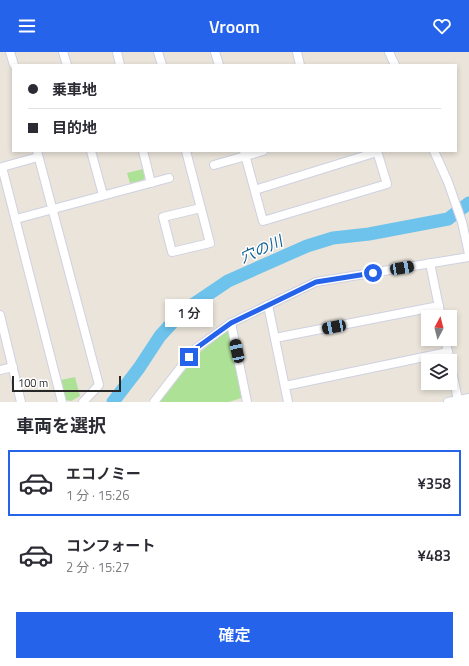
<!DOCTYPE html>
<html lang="ja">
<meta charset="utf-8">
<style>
:root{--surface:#fff;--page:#f2f2f3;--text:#2b2b33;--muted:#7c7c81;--line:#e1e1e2;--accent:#2563eb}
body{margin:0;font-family:"Titillium Web","Noto Sans JP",sans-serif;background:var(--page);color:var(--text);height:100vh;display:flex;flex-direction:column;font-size:15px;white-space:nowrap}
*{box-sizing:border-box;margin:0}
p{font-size:13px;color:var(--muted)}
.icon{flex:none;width:22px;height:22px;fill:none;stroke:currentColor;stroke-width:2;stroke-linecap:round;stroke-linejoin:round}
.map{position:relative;height:350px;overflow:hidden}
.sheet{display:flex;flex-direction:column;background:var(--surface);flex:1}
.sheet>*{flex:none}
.guide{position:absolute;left:12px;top:12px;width:445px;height:88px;border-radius:0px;box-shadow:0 2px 6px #0003;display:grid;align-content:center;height:88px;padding:0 16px;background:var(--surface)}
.needle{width:26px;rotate:7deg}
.buttons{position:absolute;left:421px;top:258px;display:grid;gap:8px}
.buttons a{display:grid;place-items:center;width:36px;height:36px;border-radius:0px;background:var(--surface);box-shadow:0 2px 6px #0003;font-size:20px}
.scale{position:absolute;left:12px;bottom:10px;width:109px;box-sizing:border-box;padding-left:4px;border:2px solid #282828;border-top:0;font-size:11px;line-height:14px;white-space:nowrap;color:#282828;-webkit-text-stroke:3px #fff;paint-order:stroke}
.end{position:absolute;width:18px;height:18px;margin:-9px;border:5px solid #2563eb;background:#fff;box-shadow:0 0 0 2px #fff}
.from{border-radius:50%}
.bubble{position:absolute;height:28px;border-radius:0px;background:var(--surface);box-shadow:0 2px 6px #0003;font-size:13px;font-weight:600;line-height:28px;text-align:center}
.car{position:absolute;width:12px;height:24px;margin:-12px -6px;border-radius:5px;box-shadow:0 0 3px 1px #0007;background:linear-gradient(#222 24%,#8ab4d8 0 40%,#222 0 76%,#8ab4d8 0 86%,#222 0)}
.guide b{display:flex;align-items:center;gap:14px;height:38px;font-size:15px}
.guide b+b{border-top:1px solid var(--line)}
.guide i{width:10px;height:10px;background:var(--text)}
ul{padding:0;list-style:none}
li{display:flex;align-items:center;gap:12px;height:66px;margin:0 8px 6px;padding:0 8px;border:2px solid transparent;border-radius:0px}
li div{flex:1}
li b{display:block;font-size:15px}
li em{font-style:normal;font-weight:600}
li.current{border-color:var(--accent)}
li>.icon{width:36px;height:36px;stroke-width:1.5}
h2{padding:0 16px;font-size:18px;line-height:48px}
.primary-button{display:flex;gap:8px;margin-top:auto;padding:8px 16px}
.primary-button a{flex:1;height:46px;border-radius:0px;background:var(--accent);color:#fff;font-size:16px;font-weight:600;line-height:46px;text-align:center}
header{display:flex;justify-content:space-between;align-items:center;height:52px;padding:0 16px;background:var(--accent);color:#fff;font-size:18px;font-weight:600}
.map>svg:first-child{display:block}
.green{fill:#ace196}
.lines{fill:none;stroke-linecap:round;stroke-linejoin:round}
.river{stroke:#6dc3ec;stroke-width:13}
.minor-casing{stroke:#cfd1e1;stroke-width:10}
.minor{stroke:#fff;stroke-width:8}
.route{stroke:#2563eb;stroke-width:5}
.labels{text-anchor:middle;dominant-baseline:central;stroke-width:3;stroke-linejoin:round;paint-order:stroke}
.water-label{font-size:15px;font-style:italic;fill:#0f5f95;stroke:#fff}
</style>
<header><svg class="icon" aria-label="menu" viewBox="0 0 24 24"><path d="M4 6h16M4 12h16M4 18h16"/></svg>Vroom<svg class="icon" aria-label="heart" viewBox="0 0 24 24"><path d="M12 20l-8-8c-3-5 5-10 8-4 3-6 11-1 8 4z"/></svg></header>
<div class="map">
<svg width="469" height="350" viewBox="0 0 469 350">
<rect width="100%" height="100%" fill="#eae4da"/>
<g class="green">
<polygon points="143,117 145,125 143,128 130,131 127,121"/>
<polygon points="228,278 243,344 241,346 229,350 159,350 199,301"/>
<polygon points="75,325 80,344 71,349 66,348 61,328"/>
</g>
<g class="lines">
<polyline class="river" points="113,350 139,316 160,284 182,260 228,229 307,194 333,186 369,182 448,167 469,151"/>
<defs>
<g id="minor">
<polyline points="10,0 14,13"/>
<polyline points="63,0 67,13"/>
<polyline points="117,0 120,13"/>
<polyline points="158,0 162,13"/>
<polyline points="215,0 219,13"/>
<polyline points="297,0 300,13"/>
<polyline points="389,0 395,13"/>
<polyline points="37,99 99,333 85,348 83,350"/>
<polyline points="91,99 103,143"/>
<polyline points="143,99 151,131"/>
<polyline points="186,99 210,191 172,200 163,165 201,156"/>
<polyline points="244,99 263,169 387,132 377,99"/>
<polyline points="434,99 448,130 462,170 469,202"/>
<polyline points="38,105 2,115 62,350"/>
<polyline points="214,113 263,99"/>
<polyline points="255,138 377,100"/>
<polyline points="16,167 169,126"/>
<polyline points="430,211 441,265"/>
<polyline points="268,253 288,350"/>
<polyline points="0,263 21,350"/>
<polyline points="231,271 247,350"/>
<polyline points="275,286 439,254"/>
<polyline points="445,287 449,304"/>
<polyline points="450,310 458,348"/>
<polyline points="0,318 13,315"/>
<polyline points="285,334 448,300"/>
<polyline points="154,350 195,297 231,271 316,230 469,205"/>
<polyline points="448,350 469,346"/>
</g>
</defs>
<use href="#minor" class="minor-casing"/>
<use href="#minor" class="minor"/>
</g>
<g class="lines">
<polyline class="route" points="189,305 195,297 231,271 316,230 373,221"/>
</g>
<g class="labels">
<g class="water-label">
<text transform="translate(261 197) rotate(-24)">穴の川</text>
</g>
</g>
</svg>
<div class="buttons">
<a><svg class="needle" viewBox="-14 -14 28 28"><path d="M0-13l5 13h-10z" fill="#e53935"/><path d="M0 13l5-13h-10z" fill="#7c7c81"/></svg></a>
<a><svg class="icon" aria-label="layers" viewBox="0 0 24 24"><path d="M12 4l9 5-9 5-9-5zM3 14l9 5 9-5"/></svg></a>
</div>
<div class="scale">100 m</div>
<i class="end from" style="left:373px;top:221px"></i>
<i class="end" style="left:189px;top:305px"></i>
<div class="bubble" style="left:165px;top:247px;width:48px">1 分</div>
<i class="car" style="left:402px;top:216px;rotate:80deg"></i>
<i class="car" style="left:334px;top:275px;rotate:259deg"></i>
<i class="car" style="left:237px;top:299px;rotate:348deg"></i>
<div class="guide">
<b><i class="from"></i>乗車地</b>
<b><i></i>目的地</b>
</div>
</div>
<section class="sheet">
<h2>車両を選択</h2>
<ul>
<li class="current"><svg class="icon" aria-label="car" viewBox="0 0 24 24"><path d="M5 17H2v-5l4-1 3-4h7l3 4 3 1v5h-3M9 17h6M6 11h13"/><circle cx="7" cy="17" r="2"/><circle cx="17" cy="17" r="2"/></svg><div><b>エコノミー</b><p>1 分 · 15:26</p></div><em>¥358</em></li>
<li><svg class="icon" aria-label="car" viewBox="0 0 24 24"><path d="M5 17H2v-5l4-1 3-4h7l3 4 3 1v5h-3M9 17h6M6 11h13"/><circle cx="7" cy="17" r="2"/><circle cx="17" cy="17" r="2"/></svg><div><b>コンフォート</b><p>2 分 · 15:27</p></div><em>¥483</em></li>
</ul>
<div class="primary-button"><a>確定</a></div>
</section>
